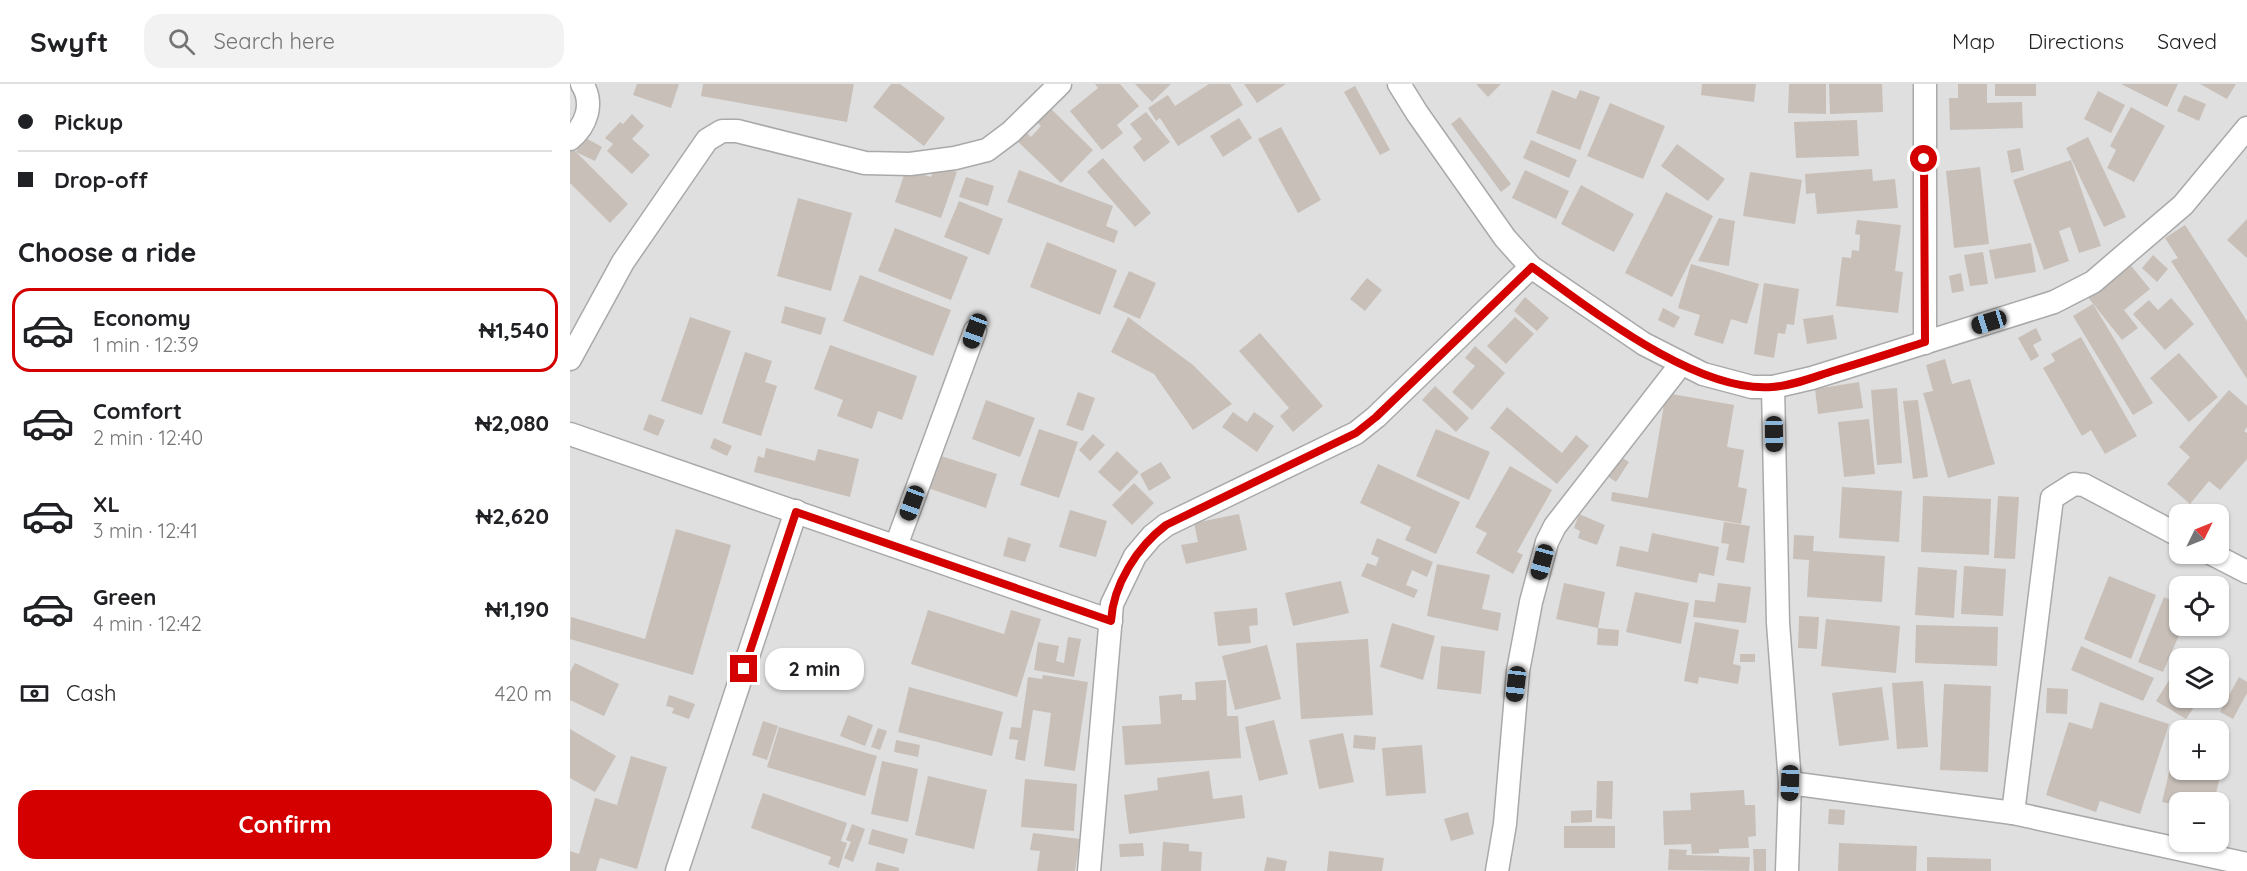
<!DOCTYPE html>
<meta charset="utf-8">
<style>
:root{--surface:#fff;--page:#f2f2f2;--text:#202124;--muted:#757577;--line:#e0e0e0;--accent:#d40000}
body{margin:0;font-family:Quicksand,sans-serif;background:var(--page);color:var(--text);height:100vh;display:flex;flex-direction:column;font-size:22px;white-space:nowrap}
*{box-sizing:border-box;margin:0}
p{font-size:20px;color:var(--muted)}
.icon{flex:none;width:33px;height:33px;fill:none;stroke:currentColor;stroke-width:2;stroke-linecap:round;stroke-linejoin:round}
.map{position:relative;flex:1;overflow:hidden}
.panel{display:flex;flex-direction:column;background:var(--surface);width:570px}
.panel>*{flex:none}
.guide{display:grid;align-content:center;height:132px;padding:0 18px;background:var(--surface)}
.needle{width:39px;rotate:47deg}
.tools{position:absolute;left:1599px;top:420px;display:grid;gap:12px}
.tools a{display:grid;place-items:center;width:60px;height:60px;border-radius:12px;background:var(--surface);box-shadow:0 2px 4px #0004;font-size:30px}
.end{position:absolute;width:27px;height:27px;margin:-14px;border:8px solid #d40000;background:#fff;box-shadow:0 0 0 3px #fff}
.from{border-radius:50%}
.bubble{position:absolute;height:42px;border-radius:18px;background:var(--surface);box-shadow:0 2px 4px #0004;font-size:20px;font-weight:700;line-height:42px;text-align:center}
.car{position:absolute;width:18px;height:36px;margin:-18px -9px;border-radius:8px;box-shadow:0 0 4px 2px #0007;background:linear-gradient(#222 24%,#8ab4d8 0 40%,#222 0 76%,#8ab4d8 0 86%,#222 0)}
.guide b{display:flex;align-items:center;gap:21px;height:57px;font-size:22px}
.guide b+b{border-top:2px solid var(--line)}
.guide i{width:15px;height:15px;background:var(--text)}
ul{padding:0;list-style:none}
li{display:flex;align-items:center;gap:18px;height:84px;margin:0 12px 9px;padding:0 6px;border:3px solid transparent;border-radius:18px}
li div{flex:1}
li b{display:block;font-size:22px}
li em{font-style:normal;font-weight:700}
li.active{border-color:var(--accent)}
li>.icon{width:54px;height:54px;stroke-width:1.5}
h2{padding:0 18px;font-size:27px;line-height:72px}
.pay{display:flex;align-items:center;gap:15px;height:66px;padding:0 18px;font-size:22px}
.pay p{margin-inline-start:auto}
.button{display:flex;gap:12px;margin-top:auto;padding:12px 18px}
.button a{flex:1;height:69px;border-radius:18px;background:var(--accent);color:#fff;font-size:24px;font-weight:700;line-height:69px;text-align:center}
header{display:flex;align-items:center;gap:36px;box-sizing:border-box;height:84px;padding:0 30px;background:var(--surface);border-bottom:2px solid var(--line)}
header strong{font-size:28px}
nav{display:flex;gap:33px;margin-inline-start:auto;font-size:21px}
.search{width:420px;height:54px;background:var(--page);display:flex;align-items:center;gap:15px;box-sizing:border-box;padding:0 21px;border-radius:18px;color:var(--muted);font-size:22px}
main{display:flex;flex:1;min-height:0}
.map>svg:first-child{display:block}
.residential{fill:#e0dfdf;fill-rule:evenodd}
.building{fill:#c7bfb8}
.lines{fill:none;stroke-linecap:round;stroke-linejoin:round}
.minor-casing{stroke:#a9a9a9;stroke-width:25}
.minor{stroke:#fff;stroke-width:22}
.route{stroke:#d40000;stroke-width:8}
</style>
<header>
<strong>Swyft</strong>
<div class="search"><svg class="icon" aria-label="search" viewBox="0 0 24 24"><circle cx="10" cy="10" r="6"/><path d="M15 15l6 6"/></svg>Search here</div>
<nav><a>Map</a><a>Directions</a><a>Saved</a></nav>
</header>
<main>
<section class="panel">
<div class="guide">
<b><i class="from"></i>Pickup</b>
<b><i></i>Drop-off</b>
</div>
<h2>Choose a ride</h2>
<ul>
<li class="active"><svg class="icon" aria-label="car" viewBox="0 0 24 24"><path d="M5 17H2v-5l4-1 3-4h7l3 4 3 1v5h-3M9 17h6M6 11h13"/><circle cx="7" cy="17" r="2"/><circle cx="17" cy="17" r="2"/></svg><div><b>Economy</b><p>1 min · 12:39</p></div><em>₦1,540</em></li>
<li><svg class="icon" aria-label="car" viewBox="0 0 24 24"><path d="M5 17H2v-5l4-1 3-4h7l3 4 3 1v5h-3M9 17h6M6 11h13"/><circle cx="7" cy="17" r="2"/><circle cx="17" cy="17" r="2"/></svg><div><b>Comfort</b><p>2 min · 12:40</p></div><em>₦2,080</em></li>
<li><svg class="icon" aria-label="car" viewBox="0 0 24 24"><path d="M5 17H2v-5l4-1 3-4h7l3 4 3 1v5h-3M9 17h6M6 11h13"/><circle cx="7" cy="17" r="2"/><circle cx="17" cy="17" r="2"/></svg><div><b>XL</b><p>3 min · 12:41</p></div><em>₦2,620</em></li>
<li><svg class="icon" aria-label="car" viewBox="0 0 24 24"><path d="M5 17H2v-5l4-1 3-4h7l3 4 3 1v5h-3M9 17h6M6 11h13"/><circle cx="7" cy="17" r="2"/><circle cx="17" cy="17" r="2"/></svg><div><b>Green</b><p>4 min · 12:42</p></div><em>₦1,190</em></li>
</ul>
<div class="pay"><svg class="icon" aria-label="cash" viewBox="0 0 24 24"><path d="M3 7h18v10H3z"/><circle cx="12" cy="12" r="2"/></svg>Cash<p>420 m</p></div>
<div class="button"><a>Confirm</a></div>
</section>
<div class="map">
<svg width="1677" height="787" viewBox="0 0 1677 787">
<rect width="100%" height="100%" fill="#f2efe9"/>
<path class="residential" d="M0,0H1677V787H0ZM1610,430H1648V470H1610ZM1610,502H1648V542H1610ZM1610,574H1648V614H1610ZM1610,646H1648V686H1610ZM1610,718H1648V758H1610Z"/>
<g class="building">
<polygon points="67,0 109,0 101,24 63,11"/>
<polygon points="133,0 284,0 277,38 131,12"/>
<polygon points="321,0 330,0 375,34 354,62 303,23"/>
<polygon points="525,0 550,0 569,22 547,41 553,49 532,66 500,27 528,4"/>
<polygon points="565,0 601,0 582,18"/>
<polygon points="639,0 660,0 673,21 608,62 590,34 586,37 578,24 598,11 605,22"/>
<polygon points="674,0 716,0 687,19"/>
<polygon points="906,0 931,0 918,13"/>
<polygon points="1132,0 1186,0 1184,18 1131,11"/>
<polygon points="1219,0 1256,0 1256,30 1218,29"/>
<polygon points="1259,0 1312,0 1313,28 1260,30"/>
<polygon points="1388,0 1417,0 1417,19 1452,18 1453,44 1380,46 1379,14 1388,14"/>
<rect x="1425" y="0" width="41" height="12"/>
<polygon points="1551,0 1608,0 1597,23"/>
<polygon points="1630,0 1666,0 1657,15"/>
<polygon points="785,2 820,66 810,71 774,8"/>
<polygon points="982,6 1006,15 1010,6 1030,13 1010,66 966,49"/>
<polygon points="1528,7 1555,21 1541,49 1514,35"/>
<polygon points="1614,11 1636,20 1629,37 1607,27"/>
<polygon points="475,19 523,66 491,99 441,51 450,42 461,53 471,42 462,33"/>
<polygon points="1040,19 1095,42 1073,95 1017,72"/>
<polygon points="1561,23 1595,42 1564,98 1537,84 1546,66 1540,62"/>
<polygon points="576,28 600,58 574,78 563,63 572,55 560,40"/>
<polygon points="62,30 74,42 62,55 80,71 62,90 37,67 43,60 35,54 50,38 53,40"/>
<polygon points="890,33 941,100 931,108 881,40"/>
<polygon points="669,34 682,54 653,73 640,52"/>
<polygon points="1287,36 1289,72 1226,74 1224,38"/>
<polygon points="711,43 751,116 728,129 688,55"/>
<polygon points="14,53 32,63 25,77 6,68"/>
<polygon points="1518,53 1556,133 1534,143 1496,64"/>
<polygon points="961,56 1007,76 999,94 953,74"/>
<polygon points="1107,60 1155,95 1138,117 1091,82"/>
<polygon points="0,62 58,120 40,139 0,99"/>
<polygon points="1450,64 1454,86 1441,89 1437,67"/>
<polygon points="533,74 581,129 565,143 517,88"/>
<polygon points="1501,76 1531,162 1509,169 1500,143 1489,147 1499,177 1474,186 1443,96"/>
<polygon points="365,81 387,88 371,134 325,118 336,85 361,93"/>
<polygon points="1410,83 1419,160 1384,164 1376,87"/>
<polygon points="1302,85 1303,97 1325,95 1328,124 1247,130 1245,109 1236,110 1235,90"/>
<polygon points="449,86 543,122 536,142 548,147 544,159 437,118"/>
<polygon points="955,86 999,107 986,135 942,114"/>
<polygon points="1180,88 1232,96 1225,140 1173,132"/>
<polygon points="396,93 424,102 418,122 389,113"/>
<polygon points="1011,101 1064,130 1044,168 991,140"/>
<polygon points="1096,108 1143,132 1102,213 1055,189"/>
<polygon points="228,114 282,129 261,207 207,192"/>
<polygon points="389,117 433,135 419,171 374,153"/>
<polygon points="1149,134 1165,137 1159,182 1128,177"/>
<polygon points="1677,135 1677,174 1657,156"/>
<polygon points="1287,136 1331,141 1325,187 1333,188 1328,229 1266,222 1272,173 1281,174 1282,166 1289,167 1290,151 1285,150"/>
<polygon points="1615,141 1677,237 1677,295 1601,177 1608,174 1595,154"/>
<polygon points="325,144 398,173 381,216 308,187"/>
<polygon points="477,158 547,186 530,231 460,203"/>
<polygon points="1461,159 1466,188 1425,195 1419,166"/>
<polygon points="1413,168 1418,200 1400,202 1394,171"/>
<polygon points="1583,171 1598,185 1587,198 1572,184"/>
<polygon points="1558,178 1580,205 1554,226 1568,244 1552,256 1517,212"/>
<polygon points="1121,180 1189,200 1177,240 1161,235 1153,260 1124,251 1130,231 1108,224"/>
<polygon points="559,187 586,199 570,235 543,223"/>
<polygon points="1391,189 1394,207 1382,209 1379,192"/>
<polygon points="290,191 381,226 363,272 273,237"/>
<polygon points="797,194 812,206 795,227 780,215"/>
<polygon points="1194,199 1229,205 1224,241 1217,240 1215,250 1208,249 1204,274 1184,270"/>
<polygon points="955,213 979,234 967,247 944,227"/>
<polygon points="1601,214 1624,240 1595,266 1563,230 1579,216 1588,226"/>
<polygon points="1523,220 1583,319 1563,331 1503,232"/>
<polygon points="215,222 256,234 251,251 211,239"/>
<polygon points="1093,224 1110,233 1104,244 1088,236"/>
<polygon points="1263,231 1267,255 1237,260 1233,235"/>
<polygon points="120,233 161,247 132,331 91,317"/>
<polygon points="558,233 623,281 662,320 623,346 584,290 541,268"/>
<polygon points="945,233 964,250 936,280 917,262"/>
<polygon points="1466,244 1472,256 1463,261 1469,272 1461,277 1448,254"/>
<polygon points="690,249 753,322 723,348 710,332 719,324 669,267"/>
<polygon points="1511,253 1567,352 1535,370 1521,346 1512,352 1473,284 1485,277 1481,270"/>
<polygon points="260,261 347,292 332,336 308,327 302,345 267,332 273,316 244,305"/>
<polygon points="905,262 935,289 902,326 882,308 905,282 895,274"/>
<polygon points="175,268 202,277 195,298 207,302 191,352 152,339"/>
<polygon points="1609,269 1648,313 1619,338 1580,294"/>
<polygon points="1375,275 1382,300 1400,295 1425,380 1378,394 1353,309 1363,307 1356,281"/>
<polygon points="1289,298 1293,324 1248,330 1245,305"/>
<polygon points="865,302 899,334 886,348 852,316"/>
<polygon points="1327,304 1332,379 1307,381 1301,306"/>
<polygon points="1659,306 1677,322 1677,343 1674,347 1677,349 1677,375 1650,406 1639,397 1620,420 1597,400 1620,373 1609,363"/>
<polygon points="508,308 525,314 513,347 496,341"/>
<polygon points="1096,309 1164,321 1157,363 1174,366 1168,403 1177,405 1171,440 1041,417 1042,408 1078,414"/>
<polygon points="416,316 465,334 450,373 402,355"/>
<polygon points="1348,316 1358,393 1343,395 1333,317"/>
<polygon points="937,323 992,369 1006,351 1019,362 987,400 920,344"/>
<polygon points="663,328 677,338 684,328 704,342 687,368 652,343"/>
<polygon points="79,330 95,336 88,352 73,346"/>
<polygon points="1299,335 1305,390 1274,393 1268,338"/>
<polygon points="469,345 508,358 489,414 450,401"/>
<polygon points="866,345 920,368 899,416 846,392"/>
<polygon points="523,350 535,361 520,377 509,366"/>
<polygon points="144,354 162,362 157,372 140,364"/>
<polygon points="196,364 245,377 248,365 289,375 280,413 184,388 188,372 194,374"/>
<polygon points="547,367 569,388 550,408 528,388"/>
<polygon points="1046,370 1059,378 1046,398 1033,389"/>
<polygon points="368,371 427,390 416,424 358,404"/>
<polygon points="591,378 601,394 579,407 570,390"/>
<polygon points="808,380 890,418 866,470 835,456 841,443 790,419"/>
<polygon points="940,382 982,406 947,468 953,471 943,490 906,469 917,449 905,443"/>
<polygon points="564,399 584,419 562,441 542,421"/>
<polygon points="1272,403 1332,407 1329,458 1269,454"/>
<polygon points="1353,412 1421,415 1419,471 1351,468"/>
<polygon points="1428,412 1449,413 1445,475 1424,474"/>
<polygon points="500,426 537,437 526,473 489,463"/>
<polygon points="669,430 677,466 616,480 611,461 628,458 624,439"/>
<polygon points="1009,430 1035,441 1027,461 1008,454 1010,447 1004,444"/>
<polygon points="1154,438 1180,442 1174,479 1156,476 1159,460 1151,459"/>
<polygon points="106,445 161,461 123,591 0,555 1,533 75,555"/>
<polygon points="1082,449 1149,463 1144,492 1129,489 1127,499 1046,482 1050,462 1078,468"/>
<polygon points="1224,451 1244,452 1243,467 1315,472 1312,518 1237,513 1239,476 1223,475"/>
<polygon points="438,453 461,460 455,478 433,472"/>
<polygon points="807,454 863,478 857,493 842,486 836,501 848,506 844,514 791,492 797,479 806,482 809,474 801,470"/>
<polygon points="867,480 920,491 912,525 931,529 928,547 857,532"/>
<polygon points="1394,482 1436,485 1433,532 1391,530"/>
<polygon points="1348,483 1387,486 1384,534 1345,531"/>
<polygon points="1539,492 1586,511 1561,575 1514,555"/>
<polygon points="771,497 779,529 723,542 715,509"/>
<polygon points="994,499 1035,508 1028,544 986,535"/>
<polygon points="1148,499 1181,503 1176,539 1123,533 1125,516 1145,518"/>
<polygon points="1065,508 1119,519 1111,560 1056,548"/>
<polygon points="1594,513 1610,520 1610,542 1613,542 1593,588 1568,578"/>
<polygon points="687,524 688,541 679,542 681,559 648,562 644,528"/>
<polygon points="358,526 434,550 441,526 471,535 447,613 341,580"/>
<polygon points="1229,532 1249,533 1247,565 1228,564"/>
<polygon points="1256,535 1330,542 1326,589 1251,582"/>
<polygon points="1125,538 1169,546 1163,580 1171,582 1168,600 1129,593 1128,600 1114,597"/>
<polygon points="822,539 865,552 853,596 810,583"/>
<polygon points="1346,541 1428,543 1427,582 1345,579"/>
<polygon points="1028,544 1049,546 1048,562 1027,561"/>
<polygon points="498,553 511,555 504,593 464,586 468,558 489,562 486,577 494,579"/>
<polygon points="798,555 803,631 731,635 726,559"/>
<polygon points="697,561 711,615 665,626 652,572"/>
<polygon points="871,562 915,567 911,610 867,605"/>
<polygon points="1511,562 1584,594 1573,617 1501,586"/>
<rect x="1170" y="570" width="15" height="8"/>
<polygon points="5,579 49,600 34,632 0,616 0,588"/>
<polygon points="1610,579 1610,614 1630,614 1616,635 1586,617"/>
<polygon points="1648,590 1658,596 1648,612"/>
<polygon points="473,591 518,598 505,687 474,682 481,629 463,626 455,677 445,675 448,656 439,655 441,643 451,644 458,593 472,595"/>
<polygon points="1669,593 1677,598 1677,609 1663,635 1650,628"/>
<polygon points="656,596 657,632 668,632 671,674 555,681 552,642 591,640 589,612 612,610 612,616 626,616 625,598"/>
<polygon points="1353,597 1358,663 1327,665 1322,599"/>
<polygon points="1374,600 1421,602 1418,688 1370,686"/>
<polygon points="339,603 433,628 422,672 328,648"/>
<polygon points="1312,603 1319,656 1269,662 1262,609"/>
<polygon points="1477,604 1498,605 1497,630 1476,629"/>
<polygon points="99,611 125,620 119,635 102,629 104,624 96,622"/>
<polygon points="1530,618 1599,640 1570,730 1530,717 1526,728 1476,711 1499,638 1522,645"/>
<polygon points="278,631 303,641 295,662 270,652"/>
<polygon points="704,636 718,690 689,697 675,643"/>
<polygon points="193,637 208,642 197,676 182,671"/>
<polygon points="209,643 307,672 295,712 197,683"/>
<polygon points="308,644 317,647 310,666 301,663"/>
<polygon points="0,645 46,672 25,708 0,694"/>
<polygon points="773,649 784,698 749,705 739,656"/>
<polygon points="784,651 806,653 805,666 783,664"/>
<polygon points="1607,654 1610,655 1610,686 1648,686 1648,664 1656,666 1644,718 1610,718 1610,722 1592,718"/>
<polygon points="326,656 350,661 348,673 324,668"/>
<polygon points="852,661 856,709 816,712 812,664"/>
<polygon points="61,672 97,683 67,785 30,774 26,787 0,787 0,767 9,770 25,714 47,721"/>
<polygon points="312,677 348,685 338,738 301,730"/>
<polygon points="639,687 643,715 672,711 675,734 559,750 554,711 588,706 587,694"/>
<polygon points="358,692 417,706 404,765 345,751"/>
<polygon points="455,695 507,700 504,747 451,743"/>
<polygon points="1027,697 1043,697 1042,735 1026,734"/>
<polygon points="1174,706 1175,721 1185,721 1186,752 1178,753 1179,764 1149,765 1149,769 1122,770 1121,760 1094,761 1093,727 1121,726 1120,709"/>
<polygon points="193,709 277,739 271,757 277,759 269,784 258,780 261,773 181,744"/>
<polygon points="1259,725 1275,726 1274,741 1258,740"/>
<polygon points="1022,726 1022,738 1001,739 1001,727"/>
<polygon points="898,728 904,750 881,757 874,735"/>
<polygon points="282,740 295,745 283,778 274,774 281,758 276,756"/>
<rect x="994" y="742" width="51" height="22"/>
<polygon points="302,745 338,755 334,770 298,760"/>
<polygon points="463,749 510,755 505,787 467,787 470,767 460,766"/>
<polygon points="593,758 619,760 619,767 632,768 631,787 591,787"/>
<polygon points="573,759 574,772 550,773 549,760"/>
<polygon points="1269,759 1347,762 1346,787 1268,787"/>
<polygon points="1099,765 1117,766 1116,771 1180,773 1179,787 1098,786"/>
<polygon points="1183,765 1196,765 1196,787 1184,787"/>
<polygon points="759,767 814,774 812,787 757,787"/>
<polygon points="697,773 717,777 715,787 694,787"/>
<polygon points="1357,773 1421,775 1421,787 1357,787"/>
<polygon points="307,778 329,784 329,787 305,787"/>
</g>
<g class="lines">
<defs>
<g id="minor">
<polyline points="829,0 847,29 935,154 961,183 1074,260 1133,290 1182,303 1203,303 1242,294 1484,218 1523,198 1613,121 1677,44"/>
<path d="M0,55C17,41 24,19 12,0"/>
<polyline points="1355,259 1355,0"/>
<polyline points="0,275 53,178 137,56 152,47 167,47 295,79 340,80 385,74 417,66 441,48 490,0"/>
<polyline points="1203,303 1208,539 1220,699 1217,787"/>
<polyline points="0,350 541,537"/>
<polyline points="326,462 405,247"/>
<polyline points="1642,470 1677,488"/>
<polyline points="1220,699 1443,729 1677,780"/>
<polyline points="1443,729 1482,414 1504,400 1514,401 1610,452"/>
<polyline points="107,787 226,427"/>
<polyline points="519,787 542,520 565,472 582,452 596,441 786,349 806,333 961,183"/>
<polyline points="927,787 935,740 948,587 961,518 977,458 985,442 1111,280"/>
</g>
</defs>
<use href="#minor" class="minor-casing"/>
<use href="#minor" class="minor"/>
</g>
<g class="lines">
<path class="route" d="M174,585L226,428L541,537C543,501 567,463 596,441L786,349L806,333L962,183C1022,226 1126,309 1202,303C1222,302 1244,293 1263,287C1294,278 1324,268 1355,258L1354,75"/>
</g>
</svg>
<div class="tools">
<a><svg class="needle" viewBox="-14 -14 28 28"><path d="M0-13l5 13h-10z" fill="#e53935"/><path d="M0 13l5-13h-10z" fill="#757577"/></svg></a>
<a><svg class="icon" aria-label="locate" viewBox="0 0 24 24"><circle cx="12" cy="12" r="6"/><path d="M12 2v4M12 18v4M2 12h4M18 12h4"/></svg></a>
<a><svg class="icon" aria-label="layers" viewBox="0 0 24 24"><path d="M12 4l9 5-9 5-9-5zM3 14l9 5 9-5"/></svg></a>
<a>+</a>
<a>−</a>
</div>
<i class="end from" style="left:1354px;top:75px"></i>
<i class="end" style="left:174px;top:585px"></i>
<div class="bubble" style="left:195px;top:564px;width:99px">2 min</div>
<i class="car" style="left:1419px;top:238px;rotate:253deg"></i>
<i class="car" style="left:405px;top:247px;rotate:200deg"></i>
<i class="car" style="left:1204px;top:350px;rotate:179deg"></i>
<i class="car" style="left:342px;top:419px;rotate:200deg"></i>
<i class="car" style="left:972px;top:478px;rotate:195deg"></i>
<i class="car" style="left:946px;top:600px;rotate:187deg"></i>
<i class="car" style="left:1220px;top:699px;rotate:182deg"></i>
</div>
</main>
